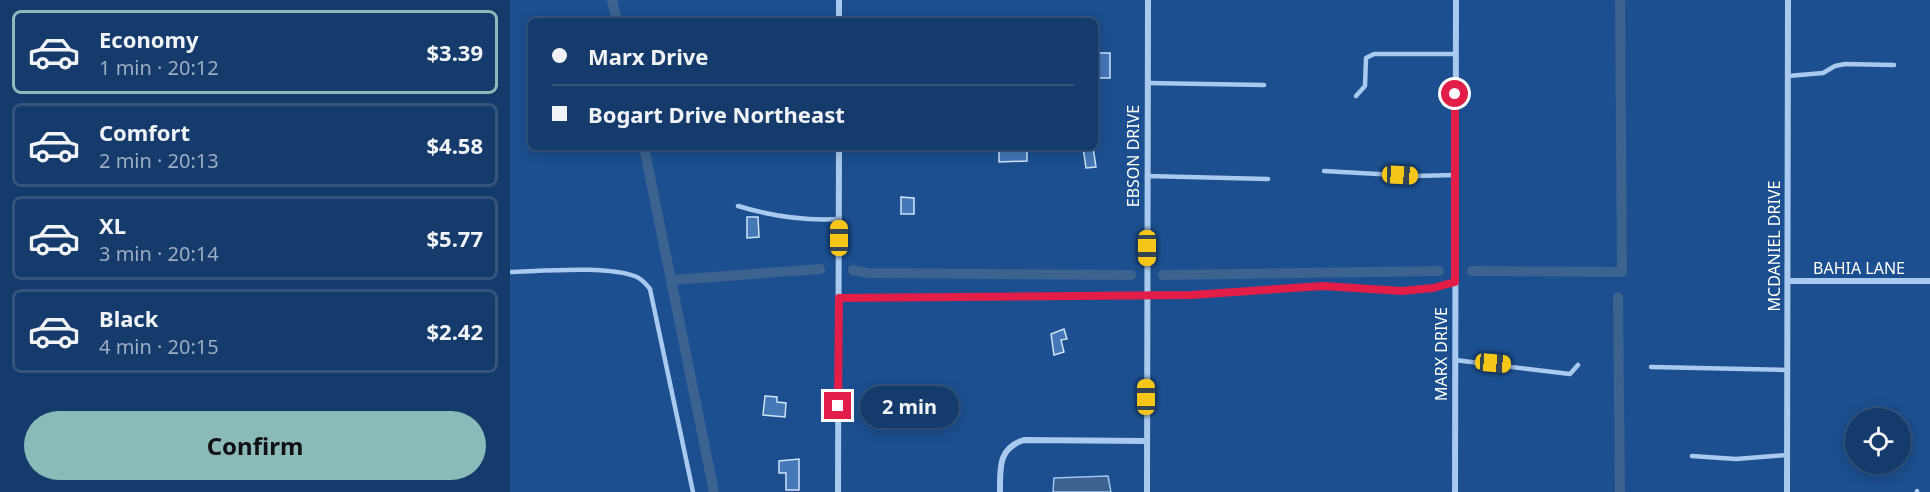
<!DOCTYPE html>
<meta charset="utf-8">
<style>
:root{--surface:#143b6b;--page:#214673;--text:#f1f3f6;--muted:#9dadc1;--line:#33557e;--accent:#8bbbb9}
body{margin:0;font-family:"Noto Sans",sans-serif;background:var(--page);color:var(--text);height:100vh;display:flex;flex-direction:column;font-size:22px;white-space:nowrap}
*{box-sizing:border-box;margin:0}
p{font-size:20px;color:var(--muted)}
.icon{flex:none;width:33px;height:33px;fill:none;stroke:currentColor;stroke-width:2;stroke-linecap:round;stroke-linejoin:round}
.map{position:relative;flex:1;overflow:hidden}
.sheet{display:flex;flex-direction:column;background:var(--surface);width:510px}
.sheet>*{flex:none}
.top-card{position:absolute;left:18px;top:18px;width:570px;height:132px;border-radius:9px;box-shadow:0 3px 15px #0003,0 0 0 2px var(--line);display:grid;align-content:center;height:132px;padding:0 24px;background:var(--surface)}
.fabs{position:absolute;left:1335px;top:408px;display:grid;gap:12px}
.fabs a{display:grid;place-items:center;width:66px;height:66px;border-radius:50%;background:var(--surface);box-shadow:0 3px 15px #0003,0 0 0 2px var(--line);font-size:30px}
.end{position:absolute;width:27px;height:27px;margin:-14px;border:8px solid #e11d48;background:#fff;box-shadow:0 0 0 3px #fff}
.from{border-radius:50%}
.bubble{position:absolute;height:42px;border-radius:21px;background:var(--surface);box-shadow:0 3px 15px #0003,0 0 0 2px var(--line);font-size:20px;font-weight:700;line-height:42px;text-align:center}
.car{position:absolute;width:18px;height:36px;margin:-18px -9px;border-radius:8px;box-shadow:0 0 4px 2px #0007;background:linear-gradient(#f5c518 24%,#345 0 40%,#f5c518 0 76%,#345 0 86%,#f5c518 0)}
.top-card b{display:flex;align-items:center;gap:21px;height:57px;font-size:22px}
.top-card b+b{border-top:2px solid var(--line)}
.top-card i{width:15px;height:15px;background:var(--text)}
ul{padding:10px 0 0;list-style:none}
li{display:flex;align-items:center;gap:18px;height:84px;margin:0 12px 9px;padding:0 12px;border:3px solid var(--line);border-radius:9px}
li div{flex:1}
li b{display:block;font-size:22px}
li em{font-style:normal;font-weight:700}
li.on{border-color:var(--accent)}
li>.icon{width:54px;height:54px;stroke-width:1.5}
.button{display:flex;gap:12px;margin-top:auto;padding:12px 24px}
.button a{flex:1;height:69px;border-radius:36px;background:var(--accent);color:#111;font-size:24px;font-weight:700;line-height:69px;text-align:center}
main{display:flex;flex:1;min-height:0}
.map>svg:first-child{display:block}
.water{fill:#3c6290;stroke:#9cc4f0;stroke-width:1.5}
.lines{fill:none;stroke-linecap:round;stroke-linejoin:round}
.canal{stroke:#3c6290;stroke-width:10}
.building{fill:#4478b7;stroke:#cfe3fa;stroke-width:1.5}
.service{stroke:#a9c9ee;stroke-width:4.5}
.minor{stroke:#a9c9ee;stroke-width:6}
.route{stroke:#e11d48;stroke-width:8}
.labels{text-anchor:middle;dominant-baseline:central;stroke-width:6;stroke-linejoin:round;paint-order:stroke}
.street-label{font-size:16px;fill:#fff;stroke:#1b4f8f}
</style>
<main>
<section class="sheet">
<ul>
<li class="on"><svg class="icon" aria-label="car" viewBox="0 0 24 24"><path d="M5 17H2v-5l4-1 3-4h7l3 4 3 1v5h-3M9 17h6M6 11h13"/><circle cx="7" cy="17" r="2"/><circle cx="17" cy="17" r="2"/></svg><div><b>Economy</b><p>1 min · 20:12</p></div><em>$3.39</em></li>
<li><svg class="icon" aria-label="car" viewBox="0 0 24 24"><path d="M5 17H2v-5l4-1 3-4h7l3 4 3 1v5h-3M9 17h6M6 11h13"/><circle cx="7" cy="17" r="2"/><circle cx="17" cy="17" r="2"/></svg><div><b>Comfort</b><p>2 min · 20:13</p></div><em>$4.58</em></li>
<li><svg class="icon" aria-label="car" viewBox="0 0 24 24"><path d="M5 17H2v-5l4-1 3-4h7l3 4 3 1v5h-3M9 17h6M6 11h13"/><circle cx="7" cy="17" r="2"/><circle cx="17" cy="17" r="2"/></svg><div><b>XL</b><p>3 min · 20:14</p></div><em>$5.77</em></li>
<li><svg class="icon" aria-label="car" viewBox="0 0 24 24"><path d="M5 17H2v-5l4-1 3-4h7l3 4 3 1v5h-3M9 17h6M6 11h13"/><circle cx="7" cy="17" r="2"/><circle cx="17" cy="17" r="2"/></svg><div><b>Black</b><p>4 min · 20:15</p></div><em>$2.42</em></li>
</ul>
<div class="button"><a>Confirm</a></div>
</section>
<div class="map">
<svg width="1420" height="492" viewBox="0 0 1420 492">
<rect width="100%" height="100%" fill="#1b4f8f"/>
<polygon class="water" points="598,476 601,492 543,492 544,478"/>
<g class="lines">
<g class="canal">
<polyline points="102,0 107,21"/>
<polyline points="134,147 204,492"/>
<polyline points="343,270 358,273 621,275"/>
<polyline points="962,271 1112,272 1110,0"/>
<polyline points="653,275 929,271"/>
<polyline points="162,280 310,269"/>
<polyline points="1108,297 1110,492"/>
</g>
</g>
<g class="building">
<rect x="585" y="53" width="15" height="25"/>
<polygon points="489,147 517,147 517,161 489,162"/>
<polygon points="573,147 583,147 586,167 576,168"/>
<polygon points="391,197 404,198 404,214 391,214"/>
<polygon points="237,217 248,217 249,237 237,238"/>
<polygon points="554,329 557,339 551,340 554,352 544,355 541,334"/>
<polygon points="255,396 267,397 267,402 276,403 275,417 253,415"/>
<polygon points="289,459 289,490 276,490 276,473 269,473 269,461"/>
</g>
<g class="lines">
<g class="service">
<polyline points="1278,76 1313,73 1325,66 1335,64 1384,65"/>
<polyline points="637,83 754,85"/>
<polyline points="846,96 855,86 856,58 864,54 946,54"/>
<polyline points="814,171 904,176 945,175"/>
<polyline points="637,176 758,179"/>
<path d="M228,206C261,216 294,221 329,219"/>
<path d="M0,272C32,271 99,265 127,277C133,280 136,284 140,289L183,492"/>
<polyline points="945,360 1060,374 1068,365"/>
<polyline points="1141,367 1277,370"/>
<polyline points="1182,456 1226,459 1277,455"/>
<polyline points="1407,492 1407,491"/>
</g>
<g class="minor">
<polyline points="329,21 329,0"/>
<polyline points="1278,281 1420,281"/>
<polyline points="329,298 681,295 813,286 892,291 923,288 945,282"/>
<polyline points="328,492 329,147"/>
<path d="M490,492C490,468 488,448 514,440L636,441"/>
<polyline points="637,492 638,0"/>
<polyline points="945,492 946,0"/>
<polyline points="1277,492 1278,0"/>
</g>
</g>
<g class="lines">
<polyline class="route" points="328,406 329,298 681,295 813,286 892,291 923,288 945,282 945,94"/>
</g>
<g class="labels">
<g class="street-label">
<text transform="translate(623 156) rotate(-90)">EBSON DRIVE</text>
<text transform="translate(1264 246) rotate(-90)">MCDANIEL DRIVE</text>
<text x="1349" y="268">BAHIA LANE</text>
<text transform="translate(931 354) rotate(-90)">MARX DRIVE</text>
</g>
</g>
</svg>
<div class="fabs">
<a><svg class="icon" aria-label="locate" viewBox="0 0 24 24"><circle cx="12" cy="12" r="6"/><path d="M12 2v4M12 18v4M2 12h4M18 12h4"/></svg></a>
</div>
<i class="end from" style="left:945px;top:94px"></i>
<i class="end" style="left:328px;top:406px"></i>
<div class="bubble" style="left:350px;top:386px;width:99px">2 min</div>
<i class="car" style="left:890px;top:175px;rotate:93deg"></i>
<i class="car" style="left:329px;top:238px;rotate:0deg"></i>
<i class="car" style="left:637px;top:248px;rotate:180deg"></i>
<i class="car" style="left:983px;top:363px;rotate:95deg"></i>
<i class="car" style="left:636px;top:397px;rotate:0deg"></i>
<div class="top-card">
<b><i class="from"></i>Marx Drive</b>
<b><i></i>Bogart Drive Northeast</b>
</div>
</div>
</main>
